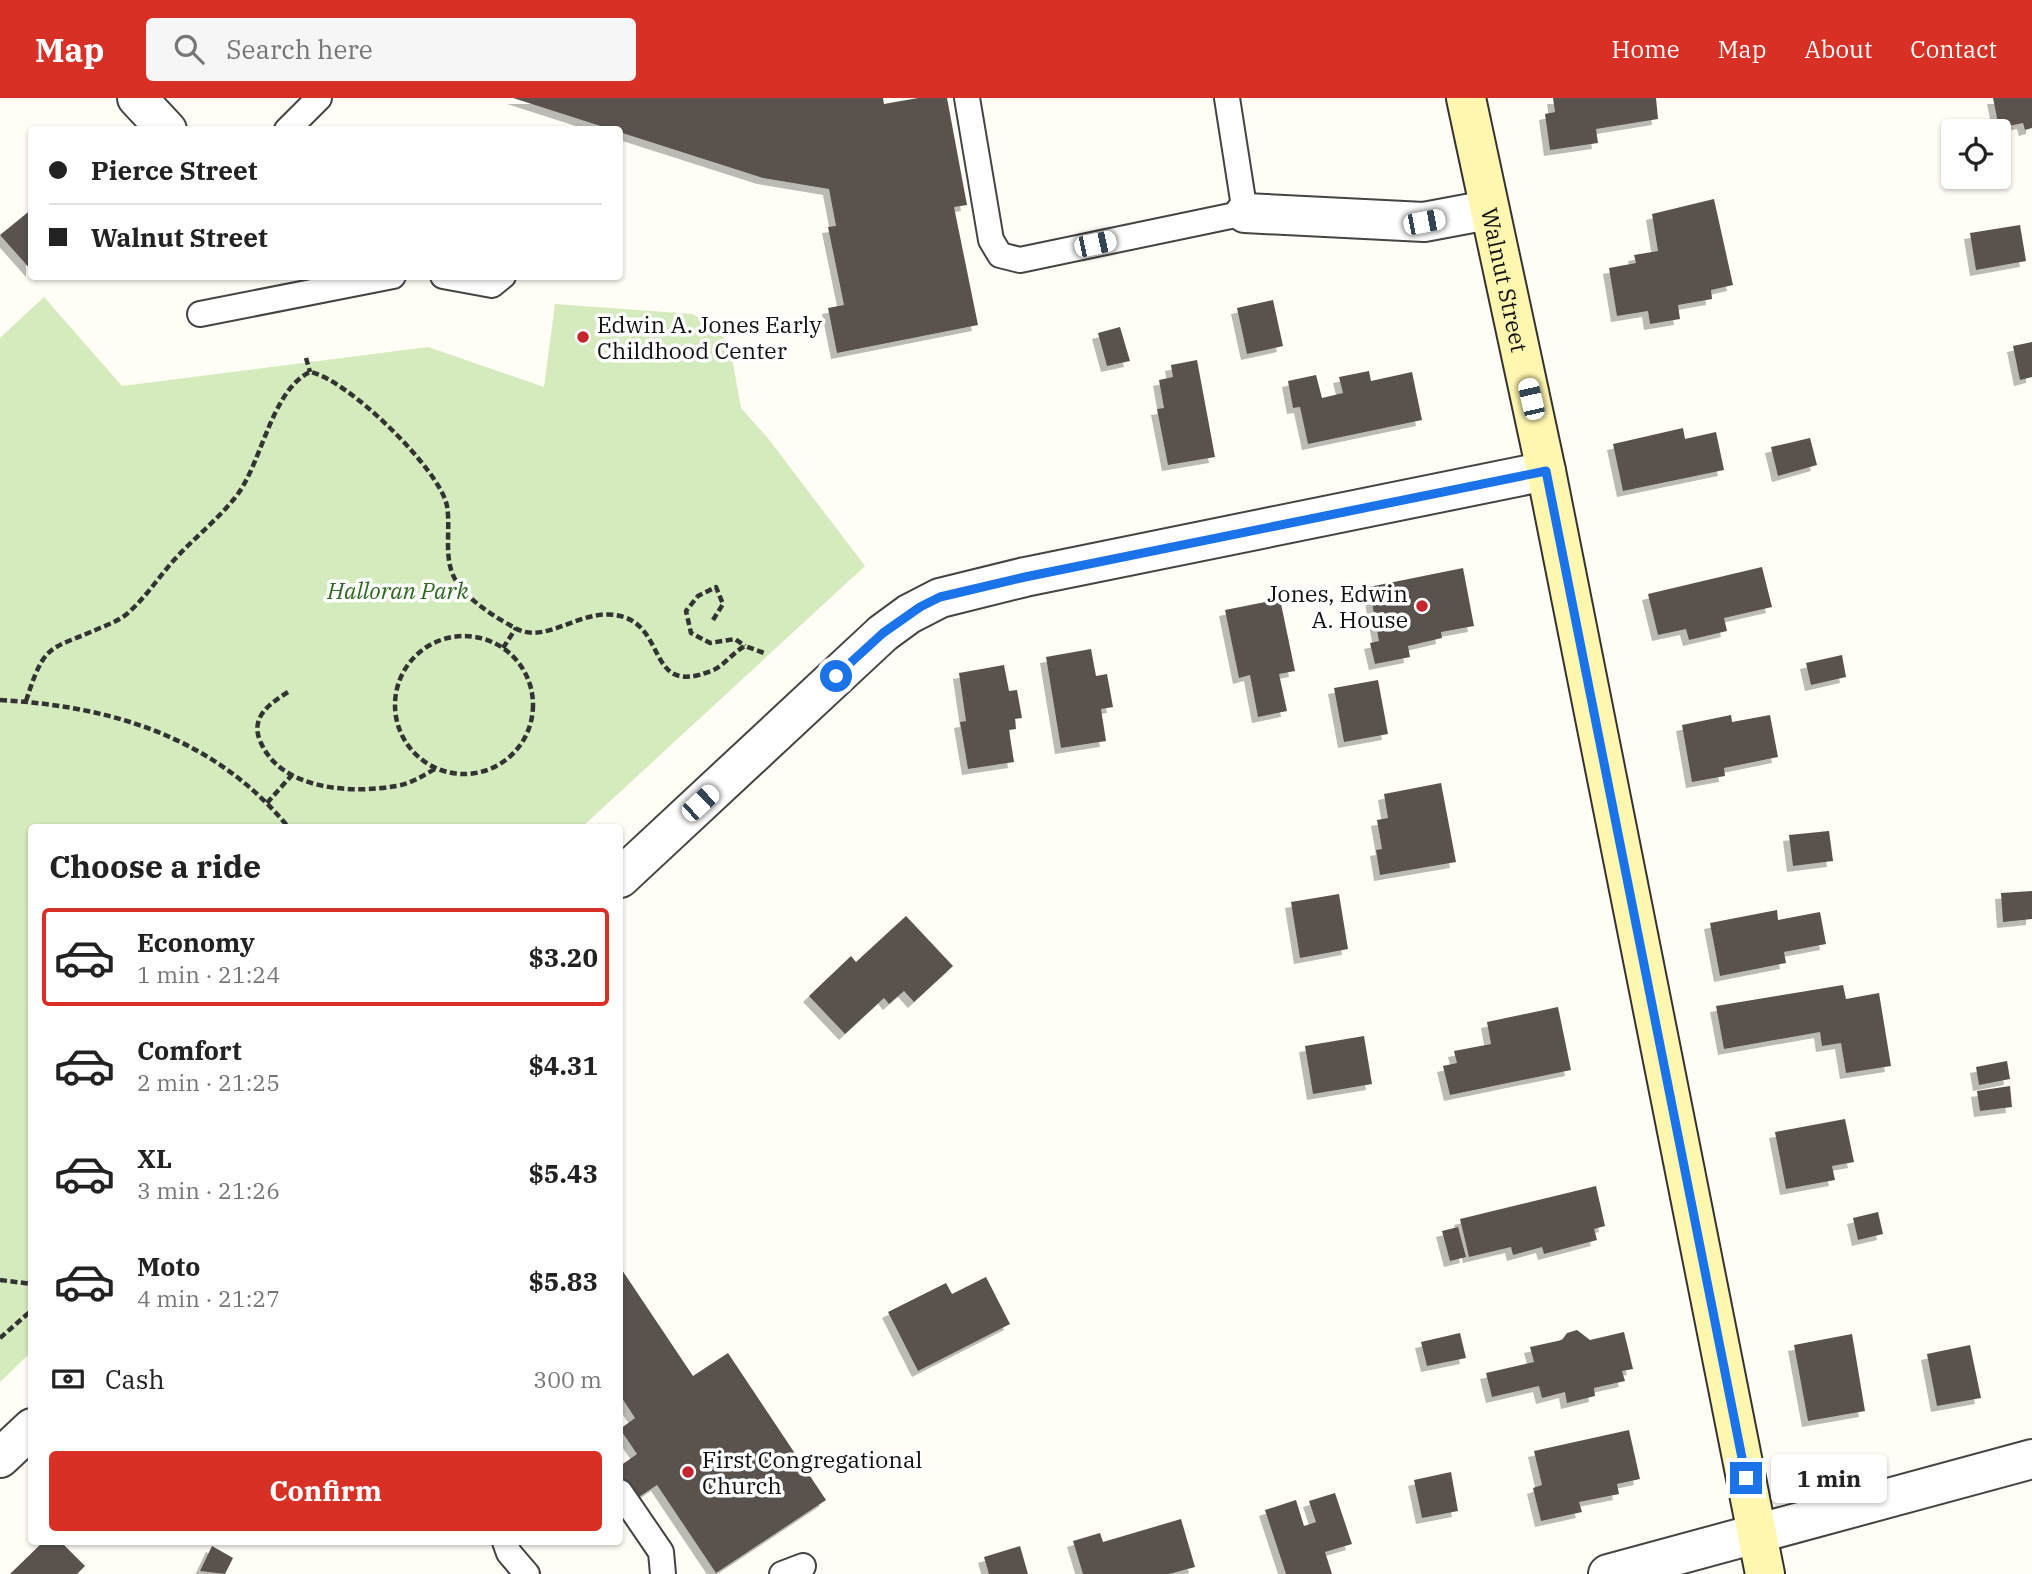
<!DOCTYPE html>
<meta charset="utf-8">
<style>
:root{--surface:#fff;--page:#f6f6f6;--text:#222;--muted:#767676;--line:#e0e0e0;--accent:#d93025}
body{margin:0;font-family:"IBM Plex Serif",serif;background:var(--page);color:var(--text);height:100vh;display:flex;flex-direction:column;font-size:26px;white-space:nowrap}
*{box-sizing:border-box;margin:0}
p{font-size:23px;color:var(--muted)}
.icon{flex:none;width:38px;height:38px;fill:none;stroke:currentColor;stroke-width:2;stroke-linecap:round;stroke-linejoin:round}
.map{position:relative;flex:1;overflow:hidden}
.panel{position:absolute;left:28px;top:726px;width:595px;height:721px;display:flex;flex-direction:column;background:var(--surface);border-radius:7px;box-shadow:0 2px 5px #0004}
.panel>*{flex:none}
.top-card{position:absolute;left:28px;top:28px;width:595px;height:154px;border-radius:7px;box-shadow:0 2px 5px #0004;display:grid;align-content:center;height:154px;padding:0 21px;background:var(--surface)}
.fabs{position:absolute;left:1941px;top:21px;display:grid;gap:14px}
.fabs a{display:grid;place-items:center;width:70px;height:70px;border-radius:7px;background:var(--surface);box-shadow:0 2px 5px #0004;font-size:35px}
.end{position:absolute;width:32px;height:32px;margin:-16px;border:9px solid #1a73e8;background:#fff;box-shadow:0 0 0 4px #fff}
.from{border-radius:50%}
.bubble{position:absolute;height:49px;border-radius:7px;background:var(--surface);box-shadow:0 2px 5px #0004;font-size:23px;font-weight:700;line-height:49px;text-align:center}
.car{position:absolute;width:21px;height:42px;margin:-21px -10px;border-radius:9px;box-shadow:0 0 5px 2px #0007;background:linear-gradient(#fff 24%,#345 0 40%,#fff 0 76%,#345 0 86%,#fff 0)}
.top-card b{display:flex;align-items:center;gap:24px;height:66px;font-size:26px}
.top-card b+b{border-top:2px solid var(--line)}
.top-card i{width:18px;height:18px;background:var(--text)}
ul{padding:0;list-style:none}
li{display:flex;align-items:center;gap:21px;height:98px;margin:0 14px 10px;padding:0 7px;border:4px solid transparent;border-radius:7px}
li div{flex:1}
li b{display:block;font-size:26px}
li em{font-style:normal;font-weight:700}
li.active{border-color:var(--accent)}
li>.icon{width:63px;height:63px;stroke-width:1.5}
h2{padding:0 21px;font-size:32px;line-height:84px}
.pay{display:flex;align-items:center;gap:18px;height:77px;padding:0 21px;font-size:26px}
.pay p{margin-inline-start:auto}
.primary-button{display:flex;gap:14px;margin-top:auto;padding:14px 21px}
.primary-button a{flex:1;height:80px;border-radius:7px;background:var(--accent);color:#fff;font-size:28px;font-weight:700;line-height:80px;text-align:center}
header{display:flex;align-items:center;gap:42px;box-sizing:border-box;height:98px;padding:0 35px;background:var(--accent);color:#fff}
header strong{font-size:33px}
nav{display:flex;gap:38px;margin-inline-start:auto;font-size:24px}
.search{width:490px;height:63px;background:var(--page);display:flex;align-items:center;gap:18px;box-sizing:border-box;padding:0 24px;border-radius:7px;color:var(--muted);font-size:26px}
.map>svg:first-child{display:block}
.green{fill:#d5ebbd}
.building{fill:#5a524d;filter:url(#shadow)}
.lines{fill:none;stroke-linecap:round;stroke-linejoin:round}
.lane-casing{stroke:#444;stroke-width:28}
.street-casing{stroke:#444;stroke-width:42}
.secondary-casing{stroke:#333;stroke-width:42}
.path{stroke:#333;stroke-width:4.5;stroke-dasharray:7 3.5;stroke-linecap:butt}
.lane{stroke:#fff;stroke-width:24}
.street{stroke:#fff;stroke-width:38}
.secondary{stroke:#fff6b0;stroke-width:38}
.route{stroke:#1a73e8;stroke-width:9}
.poi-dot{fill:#c4262e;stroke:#fff;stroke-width:2.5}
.labels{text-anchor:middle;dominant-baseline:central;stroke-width:7;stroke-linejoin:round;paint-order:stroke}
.street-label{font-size:23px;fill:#111;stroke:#fff}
.poi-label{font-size:23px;fill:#111;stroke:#fff;text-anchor:start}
.park-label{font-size:23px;font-style:italic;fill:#2f6b1f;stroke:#fff}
</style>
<header>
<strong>Map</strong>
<div class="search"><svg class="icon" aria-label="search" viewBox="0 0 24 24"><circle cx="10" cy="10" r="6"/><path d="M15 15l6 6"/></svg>Search here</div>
<nav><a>Home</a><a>Map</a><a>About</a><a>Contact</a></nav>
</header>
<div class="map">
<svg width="2032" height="1476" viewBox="0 0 2032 1476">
<defs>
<filter id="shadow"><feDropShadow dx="-6" dy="6" stdDeviation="0" flood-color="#0004"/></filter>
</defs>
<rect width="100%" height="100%" fill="#fffdf5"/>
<polygon class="green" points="44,199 122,288 428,249 544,289 555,206 692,216 706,223 725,241 732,260 741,310 767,339 865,468 581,730 32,730 31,1254 0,1284 0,240"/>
<g class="building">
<polygon points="513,0 883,0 884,6 918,0 947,0 967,107 954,109 978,227 837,255 828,210 844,207 828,129 836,128 829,91 763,80"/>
<polygon points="1553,0 1656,0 1658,21 1596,31 1598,45 1550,52 1545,16 1555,14"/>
<polygon points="1993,0 2032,0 2032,30 2025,32 2023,25 1999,30"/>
<polygon points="1714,101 1733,187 1711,192 1712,201 1678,207 1680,221 1650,226 1648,213 1617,218 1609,170 1636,165 1634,157 1658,153 1652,116"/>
<polygon points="32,111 32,173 0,137"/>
<polygon points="2020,127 2026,163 1976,172 1970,135"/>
<polygon points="1273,202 1283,248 1247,256 1237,210"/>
<polygon points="1120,229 1130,263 1107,268 1098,235"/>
<polygon points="2032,244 2032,279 2020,282 2013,248"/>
<polygon points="1197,262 1215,359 1168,367 1157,311 1164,310 1159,282 1173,279 1171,267"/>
<polygon points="1369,273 1371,283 1412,274 1422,322 1308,346 1300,309 1293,310 1288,283 1316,277 1322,300 1343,295 1339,279"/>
<polygon points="1683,330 1685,341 1716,334 1724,372 1623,393 1613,346"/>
<polygon points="1810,340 1817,367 1778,378 1771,349"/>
<polygon points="1762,469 1772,509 1724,520 1727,533 1689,542 1686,531 1658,537 1648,496"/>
<polygon points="1463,470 1474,528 1441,534 1442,540 1408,548 1410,559 1375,566 1370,545 1379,543 1369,489"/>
<polygon points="1280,501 1295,573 1279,576 1287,613 1258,619 1250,577 1239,580 1225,512"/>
<polygon points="1091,551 1096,578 1107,576 1113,609 1101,611 1106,643 1061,650 1046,559"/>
<polygon points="1842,557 1846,579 1811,587 1806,565"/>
<polygon points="1004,567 1009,593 1017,592 1022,620 1015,621 1016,631 1009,632 1014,664 968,671 960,624 966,623 959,575"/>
<polygon points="1378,582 1388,636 1344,644 1334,590"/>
<polygon points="1731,617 1732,624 1770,617 1778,659 1724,670 1725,678 1692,684 1682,627"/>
<polygon points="1441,685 1456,764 1380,777 1376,752 1382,751 1377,722 1388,720 1384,696"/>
<polygon points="1829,733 1833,763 1793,768 1789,737"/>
<polygon points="2032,793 2032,821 2003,824 2001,795"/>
<polygon points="1339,796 1348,851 1300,860 1291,804"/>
<polygon points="1777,812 1778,822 1820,814 1826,846 1784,854 1786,865 1720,878 1710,825"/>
<polygon points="906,818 953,868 914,904 904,893 889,906 884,900 845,936 809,898 851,858 856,864"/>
<polygon points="1843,887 1846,901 1879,895 1891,968 1846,975 1841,945 1822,948 1820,934 1724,951 1716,908"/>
<polygon points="1558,909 1571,972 1450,997 1443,968 1457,965 1454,953 1491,946 1487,924"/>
<polygon points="1364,938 1372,986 1313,996 1305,948"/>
<polygon points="2007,963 2010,981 1979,987 1976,969"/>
<polygon points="2010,988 2012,1009 1980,1013 1977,993"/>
<polygon points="1845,1021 1854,1064 1832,1068 1835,1082 1786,1091 1775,1034"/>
<polygon points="1596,1088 1605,1128 1594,1131 1597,1142 1544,1156 1542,1149 1513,1157 1511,1149 1469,1159 1460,1121"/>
<polygon points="1878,1114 1883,1136 1858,1142 1853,1120"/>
<polygon points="1458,1129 1466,1159 1450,1163 1442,1133"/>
<polygon points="620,1169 693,1278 728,1255 826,1402 716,1475 657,1387 633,1403 620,1382 620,1368 637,1356 620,1331 635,1320 620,1297"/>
<polygon points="986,1179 1010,1226 918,1273 888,1214 946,1185 952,1196"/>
<polygon points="1577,1232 1590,1242 1624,1234 1633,1271 1622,1273 1625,1283 1594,1290 1595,1298 1567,1305 1565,1294 1542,1300 1539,1288 1492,1299 1486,1275 1534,1264 1530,1249 1562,1242 1567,1235"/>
<polygon points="1460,1235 1466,1260 1427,1268 1421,1244"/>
<polygon points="1852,1236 1865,1313 1808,1323 1794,1247"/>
<polygon points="1970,1247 1981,1300 1937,1308 1927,1256"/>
<polygon points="1629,1332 1640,1381 1617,1386 1619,1396 1579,1404 1582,1414 1541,1423 1533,1390 1542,1387 1534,1353"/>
<polygon points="1451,1374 1458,1413 1422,1420 1414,1382"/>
<polygon points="1335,1395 1352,1446 1325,1454 1332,1476 1286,1476 1265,1412 1296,1402 1304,1428 1316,1424 1309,1403"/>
<polygon points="1181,1421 1195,1469 1169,1476 1083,1476 1073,1443 1100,1435 1103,1444"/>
<polygon points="43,1444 61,1444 85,1468 77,1476 10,1476"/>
<polygon points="212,1448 233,1460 225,1476 200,1473"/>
<polygon points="1020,1448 1028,1476 989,1476 984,1459"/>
</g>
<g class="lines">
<defs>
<g id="lane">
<polyline points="967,0 991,142 1000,157 1020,162 1245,115 1227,0"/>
<polyline points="287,32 319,0"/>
<polyline points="443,178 492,187 503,178"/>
<polyline points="200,216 393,178"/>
<polyline points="620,1394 661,1454 663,1476"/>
<polyline points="505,1444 509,1455 527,1476"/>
<polyline points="782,1476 803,1468"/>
</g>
<g id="street">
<polyline points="137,0 167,32"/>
<polyline points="1245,115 1424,124 1488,112"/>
<polyline points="620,780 883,535 909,516 940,500 1025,479 1546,373"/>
<polyline points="0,1360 32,1330"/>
<polyline points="1608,1476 2032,1361"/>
</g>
<g id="secondary">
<path id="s1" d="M1466,0L1546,373L1765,1476"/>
</g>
</defs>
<use href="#lane" class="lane-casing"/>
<use href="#street" class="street-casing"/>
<use href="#secondary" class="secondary-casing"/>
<g class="path">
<polyline points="306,260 310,274"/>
<polyline points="713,522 723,506 716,489 698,498 686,513 691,535 710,545 735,541 745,548"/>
<circle cx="464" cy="607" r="69"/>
<polyline points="503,550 516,530"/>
<path d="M288,594C269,606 249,620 261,645C282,692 351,696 396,688C411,686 422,678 435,671"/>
<path d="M0,602C112,608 216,640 289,730"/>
<path d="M26,603C45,544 48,553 100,530C110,526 120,522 128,515C146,499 158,480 174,462C193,441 216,423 234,401C262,368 270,293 310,274C346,280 440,371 447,408C451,431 443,460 455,481C467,502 496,520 517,531C548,547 585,506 624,519C667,534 648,598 711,573C724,568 732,555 745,548L764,555"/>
<polyline points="267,705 291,678"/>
<polyline points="0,1182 32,1186"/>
<polyline points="0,1240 32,1212"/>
</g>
<use href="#lane" class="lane"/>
<use href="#street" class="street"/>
<use href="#secondary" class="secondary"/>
</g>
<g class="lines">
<polyline class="route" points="836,578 883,535 920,509 940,499 1025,479 1546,373 1746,1380"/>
</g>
<g class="poi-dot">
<circle cx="583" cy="239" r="7"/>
<circle cx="1422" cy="508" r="7"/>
<circle cx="688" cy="1374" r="7"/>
</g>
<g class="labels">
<g class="street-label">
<text stroke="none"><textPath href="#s1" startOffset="186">Walnut Street</textPath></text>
</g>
<g class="poi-label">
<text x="597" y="226">Edwin A. Jones Early<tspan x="597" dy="26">Childhood Center</tspan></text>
<text x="1408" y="495" text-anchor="end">Jones, Edwin<tspan x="1408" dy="26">A. House</tspan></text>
<text x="702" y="1361">First Congregational<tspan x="702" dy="26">Church</tspan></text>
</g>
<g class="park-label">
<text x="398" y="492">Halloran Park</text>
</g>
</g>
</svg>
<div class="fabs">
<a><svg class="icon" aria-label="locate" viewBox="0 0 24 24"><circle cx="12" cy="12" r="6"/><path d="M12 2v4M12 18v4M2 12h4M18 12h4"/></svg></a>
</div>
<i class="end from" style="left:836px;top:578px"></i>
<i class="end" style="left:1746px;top:1380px"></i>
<div class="bubble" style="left:1771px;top:1356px;width:116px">1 min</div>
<i class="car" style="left:1424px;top:124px;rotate:79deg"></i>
<i class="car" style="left:1095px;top:146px;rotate:78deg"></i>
<i class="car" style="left:1531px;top:301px;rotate:347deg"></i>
<i class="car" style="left:700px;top:705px;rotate:47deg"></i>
<div class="top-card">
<b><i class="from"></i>Pierce Street</b>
<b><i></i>Walnut Street</b>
</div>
<section class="panel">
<h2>Choose a ride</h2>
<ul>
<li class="active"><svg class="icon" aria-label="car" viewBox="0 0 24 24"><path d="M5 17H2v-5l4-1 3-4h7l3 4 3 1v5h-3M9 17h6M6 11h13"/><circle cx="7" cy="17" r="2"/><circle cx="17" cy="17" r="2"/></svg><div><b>Economy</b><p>1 min · 21:24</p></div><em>$3.20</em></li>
<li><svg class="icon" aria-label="car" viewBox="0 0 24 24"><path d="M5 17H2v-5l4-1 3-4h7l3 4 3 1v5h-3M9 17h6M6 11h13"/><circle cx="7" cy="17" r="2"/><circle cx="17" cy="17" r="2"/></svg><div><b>Comfort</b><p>2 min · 21:25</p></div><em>$4.31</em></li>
<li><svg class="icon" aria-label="car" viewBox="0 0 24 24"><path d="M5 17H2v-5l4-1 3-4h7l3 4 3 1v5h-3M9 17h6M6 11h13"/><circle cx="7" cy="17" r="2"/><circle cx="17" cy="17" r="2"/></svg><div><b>XL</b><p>3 min · 21:26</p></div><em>$5.43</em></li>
<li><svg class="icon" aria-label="car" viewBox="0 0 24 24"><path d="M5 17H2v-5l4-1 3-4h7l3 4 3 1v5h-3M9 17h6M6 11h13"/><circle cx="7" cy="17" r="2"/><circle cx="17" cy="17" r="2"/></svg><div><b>Moto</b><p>4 min · 21:27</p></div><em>$5.83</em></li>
</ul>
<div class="pay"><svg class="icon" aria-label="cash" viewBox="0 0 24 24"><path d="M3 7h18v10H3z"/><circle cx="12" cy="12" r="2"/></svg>Cash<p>300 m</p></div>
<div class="primary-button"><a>Confirm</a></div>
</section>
</div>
